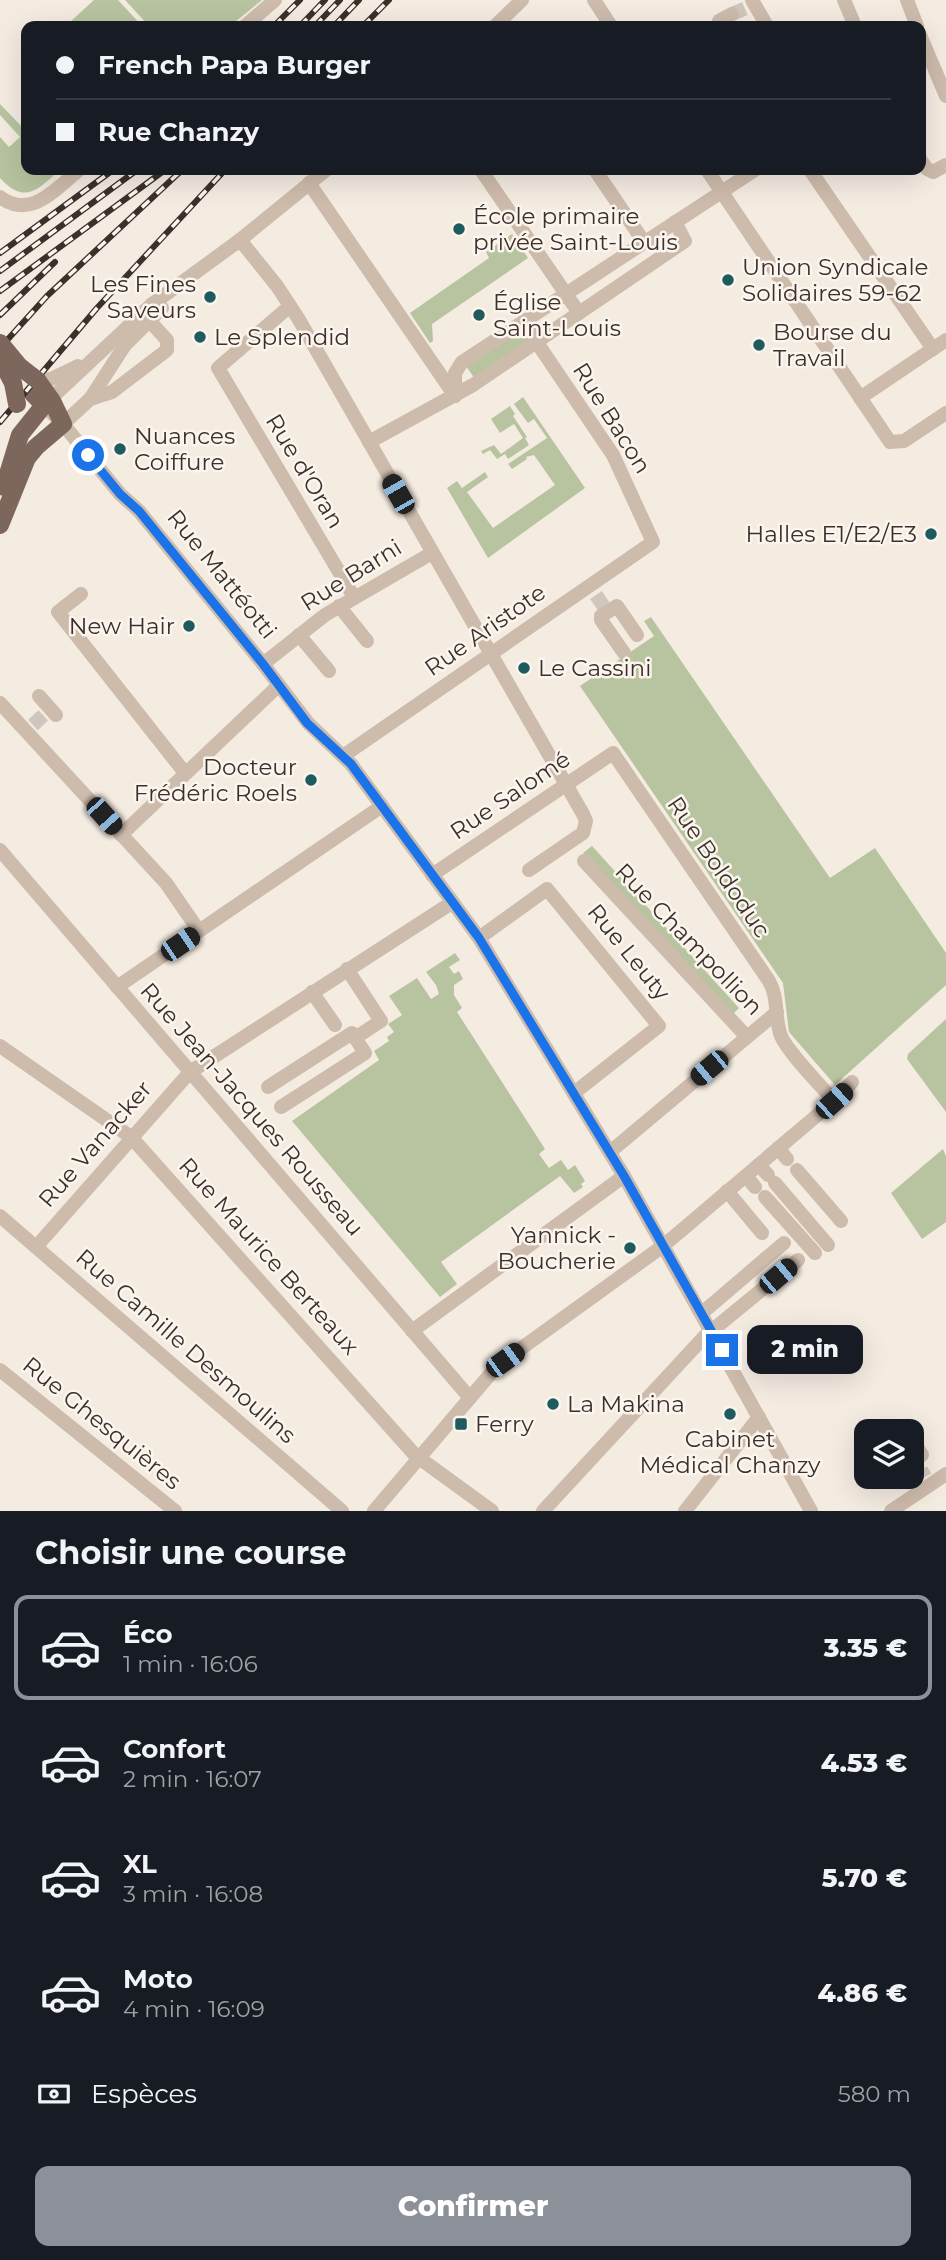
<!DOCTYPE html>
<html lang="fr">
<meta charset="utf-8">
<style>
:root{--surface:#171b24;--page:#20242c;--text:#f1f3f6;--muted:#9ea1a6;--line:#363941;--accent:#8c9099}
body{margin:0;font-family:Montserrat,sans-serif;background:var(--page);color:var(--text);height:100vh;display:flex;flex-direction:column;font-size:26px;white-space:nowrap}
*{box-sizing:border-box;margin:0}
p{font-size:23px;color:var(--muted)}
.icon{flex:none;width:38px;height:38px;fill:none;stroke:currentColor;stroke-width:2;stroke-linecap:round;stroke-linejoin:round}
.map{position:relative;height:1511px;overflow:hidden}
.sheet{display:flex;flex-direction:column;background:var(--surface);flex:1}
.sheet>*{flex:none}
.banner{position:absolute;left:21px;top:21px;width:905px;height:154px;border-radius:14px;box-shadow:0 7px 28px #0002;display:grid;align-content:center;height:154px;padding:0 35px;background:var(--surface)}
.tools{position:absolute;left:854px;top:1419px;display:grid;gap:14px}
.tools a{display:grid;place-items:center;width:70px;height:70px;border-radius:14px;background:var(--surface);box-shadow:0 7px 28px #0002;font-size:35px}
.end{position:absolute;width:32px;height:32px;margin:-16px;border:9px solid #1a73e8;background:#fff;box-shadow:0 0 0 4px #fff}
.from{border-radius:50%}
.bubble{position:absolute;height:49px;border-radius:14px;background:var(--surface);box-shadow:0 7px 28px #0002;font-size:23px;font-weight:800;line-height:49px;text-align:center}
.car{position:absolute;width:21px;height:42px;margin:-21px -10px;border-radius:9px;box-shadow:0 0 5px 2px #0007;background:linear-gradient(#222 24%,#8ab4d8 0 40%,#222 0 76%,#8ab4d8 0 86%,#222 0)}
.banner b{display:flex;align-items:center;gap:24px;height:66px;font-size:26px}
.banner b+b{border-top:2px solid var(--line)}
.banner i{width:18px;height:18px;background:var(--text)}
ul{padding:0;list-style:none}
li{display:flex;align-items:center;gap:21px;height:105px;margin:0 14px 10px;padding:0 21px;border:4px solid transparent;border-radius:14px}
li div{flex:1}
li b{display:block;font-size:26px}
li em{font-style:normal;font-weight:800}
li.on{border-color:var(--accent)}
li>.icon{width:63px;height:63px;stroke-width:1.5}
h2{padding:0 35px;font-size:32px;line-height:84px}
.pay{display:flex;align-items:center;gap:18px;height:77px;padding:0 35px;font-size:26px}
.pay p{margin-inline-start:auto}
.primary-button{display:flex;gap:14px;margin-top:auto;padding:14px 35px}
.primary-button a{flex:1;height:80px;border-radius:14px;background:var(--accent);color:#fff;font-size:28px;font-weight:800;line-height:80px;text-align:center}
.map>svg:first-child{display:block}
.green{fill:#b8c4a0}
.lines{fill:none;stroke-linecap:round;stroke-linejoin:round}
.minor-tunnel{stroke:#cfc6bd;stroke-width:14;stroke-dasharray:14 7;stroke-linecap:butt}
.minor{stroke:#cdbbac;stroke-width:14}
.major{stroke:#7d675c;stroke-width:18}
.rail-casing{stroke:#3b302b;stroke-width:6}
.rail{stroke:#fbf5ee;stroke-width:3.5;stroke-dasharray:10;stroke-linecap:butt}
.major-bridge{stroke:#7d675c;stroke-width:18}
.route{stroke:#1a73e8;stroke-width:9}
.poi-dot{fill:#1f5a5e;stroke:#fbf5ee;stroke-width:2.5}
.labels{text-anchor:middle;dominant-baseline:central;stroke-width:5;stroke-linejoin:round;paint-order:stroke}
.poi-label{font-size:23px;fill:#3b302b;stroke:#fbf5ee;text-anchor:start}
.street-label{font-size:23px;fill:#3b302b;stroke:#fbf5ee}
</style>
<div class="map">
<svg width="946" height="1511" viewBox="0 0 946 1511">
<rect width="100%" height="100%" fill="#f4ebe1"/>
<g class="green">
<polygon points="94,0 118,0 142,26 74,26 70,22"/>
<polygon points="125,0 262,0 230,26 149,26"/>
<path d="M0,104L26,131V170H60C37,190 25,205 0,178V137L9,147L20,137L0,115Z"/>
<polygon points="512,234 528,258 432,324 433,341 430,343 410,313 489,258 486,252"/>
<polygon points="523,329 531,342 475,379 466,366"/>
<polygon points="523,397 585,488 488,558 447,488 457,481 462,488 485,472 488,477 467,492 493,528 555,485 534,455 526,457 527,459 512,469 508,464 547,438 534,419 528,423 514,404"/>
<polygon points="510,406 515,414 513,416 527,437 525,438 529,445 508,459 505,454 497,459 490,450 483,454 481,451 494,445 501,454 523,438 514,424 500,433 491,419"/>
<polygon points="651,617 830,878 875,848 946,953 946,985 835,1085 789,1032 783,983 580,686 654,636 644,621"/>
<polygon points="592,846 739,1008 731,1016 583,853"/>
<polygon points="455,953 460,960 449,967 454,974 459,971 463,979 454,985 454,995 462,1008 457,1012 545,1149 539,1154 549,1168 561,1160 568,1170 575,1165 585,1181 581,1184 583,1187 574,1193 560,1176 441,1262 457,1284 440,1297 292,1121 379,1060 374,1051 389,1041 387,1037 394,1032 388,1024 402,1015 389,996 417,978 431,999 439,994 436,985 426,972"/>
<polygon points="946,1019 946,1112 907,1059 908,1054"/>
<polygon points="943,1149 946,1156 946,1222 922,1239 891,1193"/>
</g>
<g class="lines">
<g class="minor-tunnel">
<polyline points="732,14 746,8"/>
<polyline points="596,595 604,607"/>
<polyline points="33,725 47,712"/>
<polyline points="921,1470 925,1477"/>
</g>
<g class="minor">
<polyline points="594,0 611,26"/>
<polyline points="752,0 767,26"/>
<polyline points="844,0 855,26"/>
<polyline points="907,0 917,26"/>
<polyline points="245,26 275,0"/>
<polyline points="495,26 522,0"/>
<polyline points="723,26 719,21 732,14"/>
<polyline points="920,35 946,96"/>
<polyline points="920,159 927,169 933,172 946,165"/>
<polyline points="481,170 579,313"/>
<polyline points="595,170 644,242"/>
<polyline points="707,170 890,442 904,441 946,413"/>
<polyline points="810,170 933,349"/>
<polyline points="309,183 455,396"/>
<path d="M0,197C31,220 55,189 79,170"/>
<polyline points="240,240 151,305 44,405 63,424 120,494 139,511 263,664 308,723 351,764 479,938 624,1176 811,1511"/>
<polyline points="240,240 277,286 298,318 583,814 586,821 583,833 529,870"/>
<polyline points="235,244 326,170"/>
<polyline points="290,306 218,368 354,597"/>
<polyline points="37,380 51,379 78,366"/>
<polyline points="455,396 455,373 462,362 755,170"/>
<polyline points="860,398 946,340"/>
<polyline points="90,399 112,392 167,350 167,340 143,314"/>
<polyline points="63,424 90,399 125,345 162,308"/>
<polyline points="369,442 473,385 685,241 675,222"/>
<polyline points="81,594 58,612 185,773"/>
<polyline points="339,606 367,641"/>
<polyline points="299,635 329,671"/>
<polyline points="624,653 601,620 601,616 617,606 637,635"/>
<polyline points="263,664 325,615 432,553"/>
<polyline points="39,696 56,715"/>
<polyline points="0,703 166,883 199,931"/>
<polyline points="343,756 653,542 613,455 523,322"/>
<polyline points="121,835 278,686"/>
<polyline points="0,850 470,1398"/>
<polyline points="584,861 746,1036"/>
<path d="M432,875L613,753L769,981C779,998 774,1018 781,1036C787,1051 821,1086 834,1101"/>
<polyline points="479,938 547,889 659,1026 574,1093"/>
<polyline points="347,969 381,1021 355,1038"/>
<polyline points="117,987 382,806"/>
<polyline points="312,992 335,1025"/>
<polyline points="0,1046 131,1137 415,1455 492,1511"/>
<polyline points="268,1087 352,1033 365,1053 281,1107"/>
<polyline points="778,1148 787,1159"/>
<polyline points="610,1152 777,1012"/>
<polyline points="759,1165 768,1175"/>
<polyline points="797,1170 841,1221"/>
<polyline points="746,1176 755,1187"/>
<polyline points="775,1183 828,1245"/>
<polyline points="727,1191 762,1233"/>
<polyline points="765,1197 815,1253"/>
<polyline points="0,1216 342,1511"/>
<polyline points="36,1247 190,1072 453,902"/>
<polyline points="702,1313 784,1243"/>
<polyline points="412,1331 624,1176"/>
<polyline points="0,1370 175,1511"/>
<polyline points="912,1439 922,1455 912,1461"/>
<polyline points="374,1511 498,1365 663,1246 834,1101 852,1082"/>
<polyline points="543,1511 704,1337 798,1260"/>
<polyline points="685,1511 759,1417"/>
<polyline points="891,1511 946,1474"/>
</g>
<g class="major">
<polyline points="4,487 20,435 44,405 33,394"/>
<polyline points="0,525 27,458 36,447 63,424 52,401 37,380"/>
</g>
<defs>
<g id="rail">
<polyline points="274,26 300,0"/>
<polyline points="300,26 325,0"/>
<polyline points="315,26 340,0"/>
<polyline points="334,26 359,0"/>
<polyline points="363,26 389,0"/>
<polyline points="0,253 113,170"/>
<polyline points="0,271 137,170"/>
<polyline points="0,291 165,170"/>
<polyline points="0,315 55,262"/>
<polyline points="0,348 47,296 182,170"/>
<polyline points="0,422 97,308 225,170"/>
</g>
</defs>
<use href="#rail" class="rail-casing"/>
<use href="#rail" class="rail"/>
<g class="major-bridge">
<polyline points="0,343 19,366 37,380"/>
<polyline points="0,358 13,383 17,404"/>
</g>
</g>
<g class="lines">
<polyline class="route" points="88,455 120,494 139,511 263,664 307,723 351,764 479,938 624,1176 722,1350"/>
</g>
<g class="poi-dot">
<circle cx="459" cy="229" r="7"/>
<circle cx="728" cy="280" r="7"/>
<circle cx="210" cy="297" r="7"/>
<circle cx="479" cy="315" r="7"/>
<circle cx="200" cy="337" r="7"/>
<circle cx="759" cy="345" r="7"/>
<circle cx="120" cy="449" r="7"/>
<circle cx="931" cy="534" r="7"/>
<circle cx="189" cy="626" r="7"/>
<circle cx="524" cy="668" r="7"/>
<circle cx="311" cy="780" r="7"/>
<circle cx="630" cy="1248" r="7"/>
<circle cx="553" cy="1404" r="7"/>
<circle cx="730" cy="1414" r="7"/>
<rect x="454" y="1417" width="14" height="14" rx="3.5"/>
</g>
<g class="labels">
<g class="poi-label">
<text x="473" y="216">École primaire<tspan x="473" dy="26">privée Saint-Louis</tspan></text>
<text x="742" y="267">Union Syndicale<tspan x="742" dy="26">Solidaires 59-62</tspan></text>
<text x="196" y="284" text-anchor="end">Les Fines<tspan x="196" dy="26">Saveurs</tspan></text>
<text x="493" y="302">Église<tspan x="493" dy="26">Saint-Louis</tspan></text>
<text x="773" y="332">Bourse du<tspan x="773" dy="26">Travail</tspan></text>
<text x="214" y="337">Le Splendid</text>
<text x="134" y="436">Nuances<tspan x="134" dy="26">Coiffure</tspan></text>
<text x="917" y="534" text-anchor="end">Halles E1/E2/E3</text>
<text x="175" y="626" text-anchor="end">New Hair</text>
<text x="538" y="668">Le Cassini</text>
<text x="297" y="767" text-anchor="end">Docteur<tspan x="297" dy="26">Frédéric Roels</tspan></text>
<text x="616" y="1235" text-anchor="end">Yannick -<tspan x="616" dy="26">Boucherie</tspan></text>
<text x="567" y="1404">La Makina</text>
<text x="475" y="1424">Ferry</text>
<text x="730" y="1439" text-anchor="middle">Cabinet<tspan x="730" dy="26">Médical Chanzy</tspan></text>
</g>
<g class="street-label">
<text transform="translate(612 418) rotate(58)">Rue Bacon</text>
<text transform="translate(305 471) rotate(59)">Rue d'Oran</text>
<text transform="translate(222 574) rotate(51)">Rue Mattéotti</text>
<text transform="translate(351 575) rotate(-32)">Rue Barni</text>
<text transform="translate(485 630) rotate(-35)">Rue Aristote</text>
<text transform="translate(510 795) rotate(-34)">Rue Salomé</text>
<text transform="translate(719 867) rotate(56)">Rue Boldoduc</text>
<text transform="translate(689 939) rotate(46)">Rue Champollion</text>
<text transform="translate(629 952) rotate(51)">Rue Leuty</text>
<text transform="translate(252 1109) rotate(49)">Rue Jean-Jacques Rousseau</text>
<text transform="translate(95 1144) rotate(-49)">Rue Vanacker</text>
<text transform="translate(269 1256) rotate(48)">Rue Maurice Berteaux</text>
<text transform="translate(186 1346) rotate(41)">Rue Camille Desmoulins</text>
<text transform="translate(102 1423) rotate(39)">Rue Ghesquières</text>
</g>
</g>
</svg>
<div class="tools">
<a><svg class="icon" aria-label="layers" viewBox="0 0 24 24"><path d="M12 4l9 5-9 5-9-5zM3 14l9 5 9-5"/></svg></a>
</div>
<i class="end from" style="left:88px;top:455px"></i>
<i class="end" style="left:722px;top:1350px"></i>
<div class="bubble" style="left:747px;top:1325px;width:116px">2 min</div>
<i class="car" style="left:398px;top:494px;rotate:330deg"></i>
<i class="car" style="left:104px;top:816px;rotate:138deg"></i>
<i class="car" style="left:180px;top:944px;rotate:56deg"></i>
<i class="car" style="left:709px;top:1068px;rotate:230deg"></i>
<i class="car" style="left:834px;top:1101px;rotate:48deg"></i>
<i class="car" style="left:778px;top:1276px;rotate:50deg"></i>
<i class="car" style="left:505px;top:1360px;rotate:54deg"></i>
<div class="banner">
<b><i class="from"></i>French Papa Burger</b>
<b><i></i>Rue Chanzy</b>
</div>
</div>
<section class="sheet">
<h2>Choisir une course</h2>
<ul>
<li class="on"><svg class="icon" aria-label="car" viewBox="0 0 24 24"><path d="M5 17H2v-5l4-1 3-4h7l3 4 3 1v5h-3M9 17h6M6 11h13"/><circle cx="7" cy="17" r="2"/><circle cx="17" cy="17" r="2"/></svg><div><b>Éco</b><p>1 min · 16:06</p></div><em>3.35 €</em></li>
<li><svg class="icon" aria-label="car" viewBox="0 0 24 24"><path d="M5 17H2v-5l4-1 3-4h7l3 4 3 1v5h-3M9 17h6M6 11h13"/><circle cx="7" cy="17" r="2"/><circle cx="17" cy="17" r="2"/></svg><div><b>Confort</b><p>2 min · 16:07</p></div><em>4.53 €</em></li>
<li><svg class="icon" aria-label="car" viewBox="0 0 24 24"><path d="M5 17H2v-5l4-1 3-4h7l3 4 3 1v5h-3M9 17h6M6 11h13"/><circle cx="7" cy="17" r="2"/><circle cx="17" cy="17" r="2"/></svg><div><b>XL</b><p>3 min · 16:08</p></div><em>5.70 €</em></li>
<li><svg class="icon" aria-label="car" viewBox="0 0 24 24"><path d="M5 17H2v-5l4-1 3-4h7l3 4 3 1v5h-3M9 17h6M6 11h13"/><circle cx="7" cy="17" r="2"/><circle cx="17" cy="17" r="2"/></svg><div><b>Moto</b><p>4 min · 16:09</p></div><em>4.86 €</em></li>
</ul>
<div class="pay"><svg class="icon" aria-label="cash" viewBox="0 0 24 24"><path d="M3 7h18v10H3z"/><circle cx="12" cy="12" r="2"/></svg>Espèces<p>580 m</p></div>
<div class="primary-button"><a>Confirmer</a></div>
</section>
